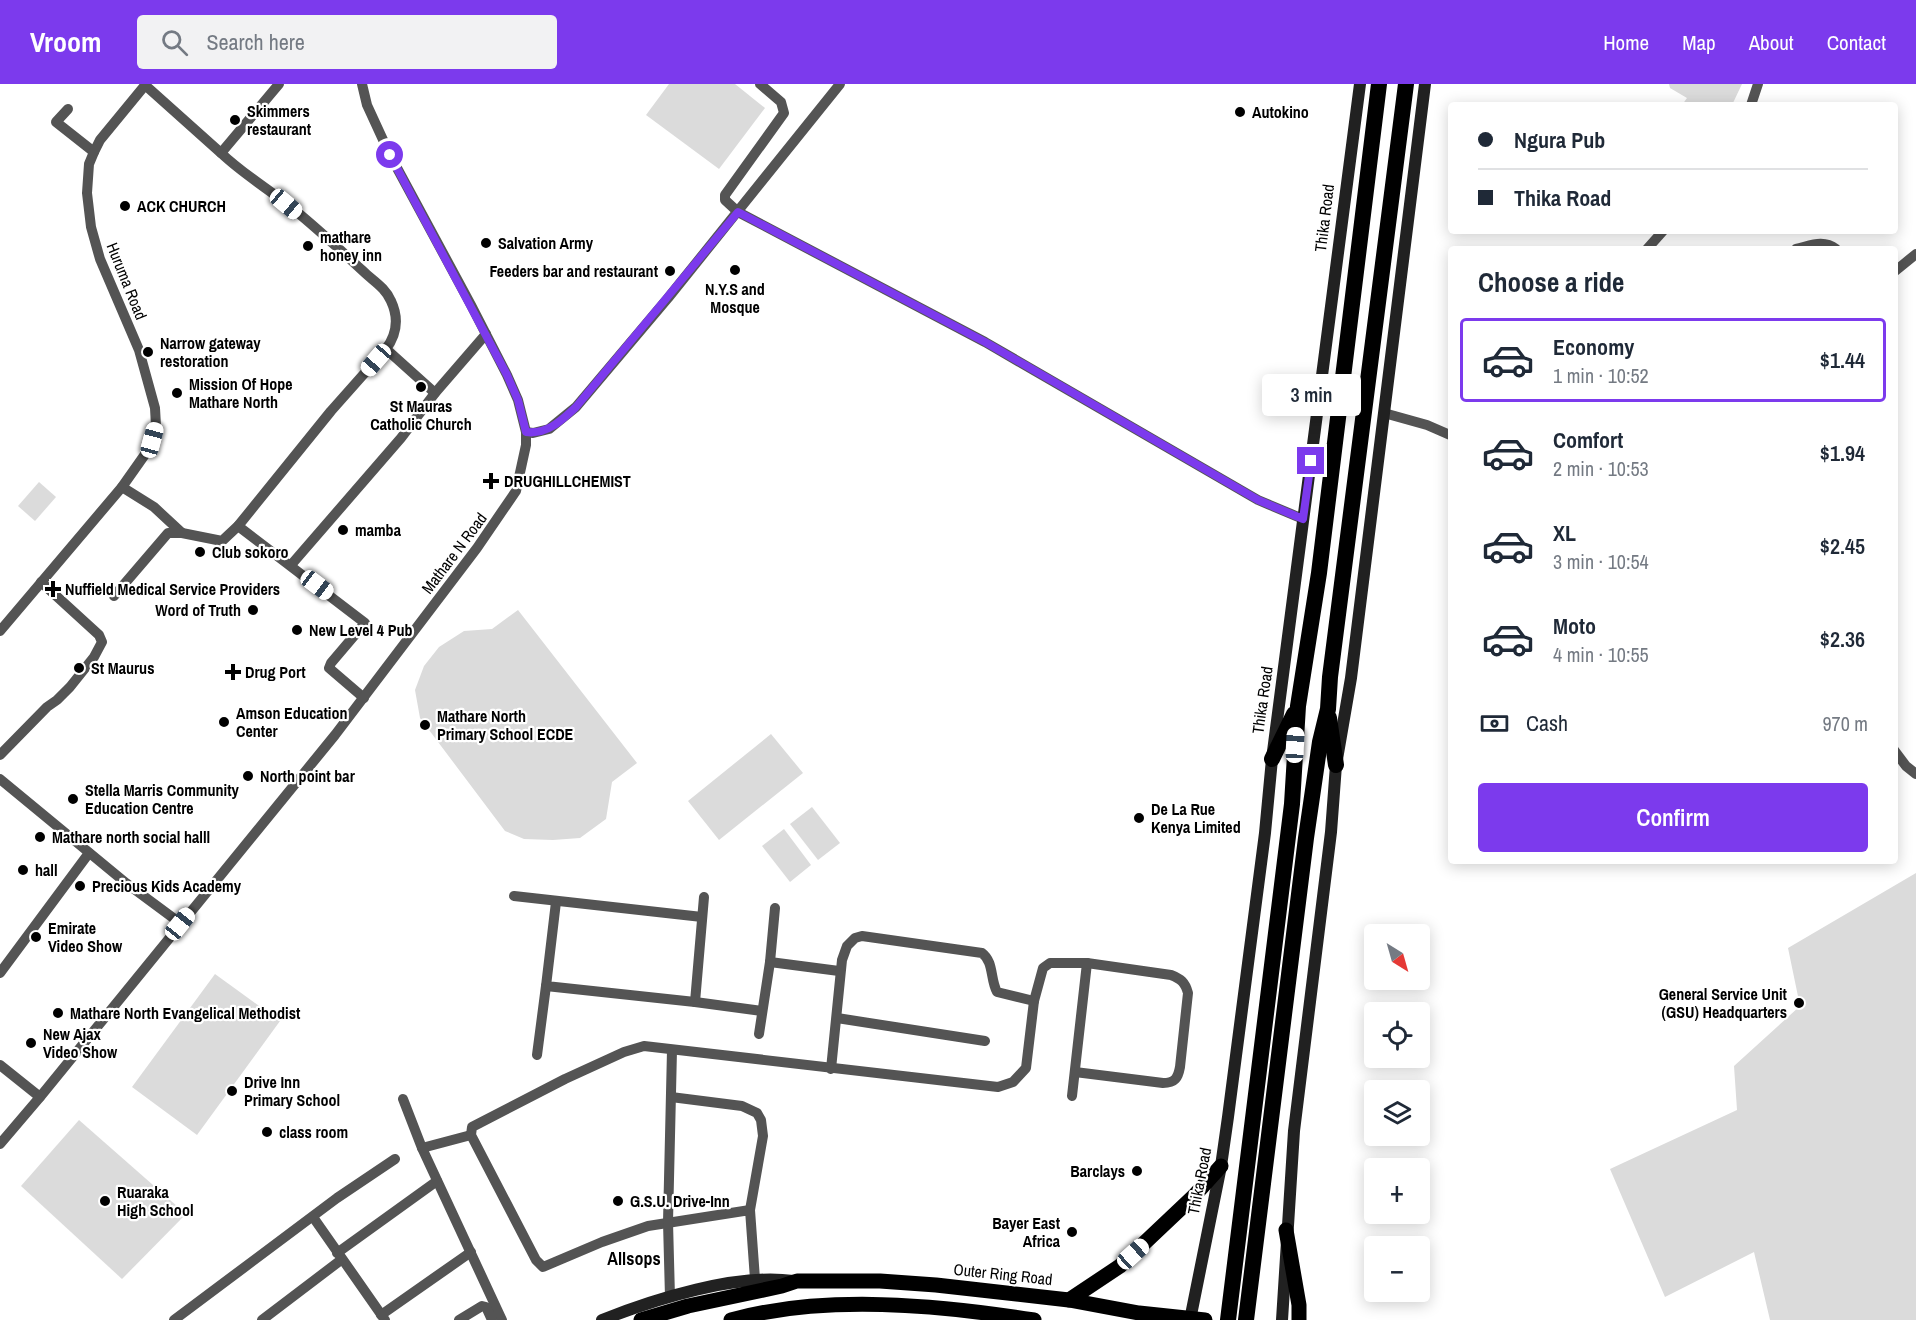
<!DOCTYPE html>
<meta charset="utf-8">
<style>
:root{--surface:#fff;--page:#f2f2f3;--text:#1f2937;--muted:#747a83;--line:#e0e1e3;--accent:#7c3aed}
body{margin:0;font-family:"Archivo Narrow",sans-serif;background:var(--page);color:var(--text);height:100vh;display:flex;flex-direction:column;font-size:22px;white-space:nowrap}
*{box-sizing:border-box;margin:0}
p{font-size:20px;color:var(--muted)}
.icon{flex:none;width:33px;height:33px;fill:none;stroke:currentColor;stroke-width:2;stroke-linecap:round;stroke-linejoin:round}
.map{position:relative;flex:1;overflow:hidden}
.side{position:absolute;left:1448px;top:162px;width:450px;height:618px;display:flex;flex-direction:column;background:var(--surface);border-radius:6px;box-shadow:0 3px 15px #0003}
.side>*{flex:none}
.top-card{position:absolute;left:1448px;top:18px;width:450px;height:132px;border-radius:6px;box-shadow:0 3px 15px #0003;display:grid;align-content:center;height:132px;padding:0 30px;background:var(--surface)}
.needle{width:39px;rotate:143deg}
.fabs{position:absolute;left:1364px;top:840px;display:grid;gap:12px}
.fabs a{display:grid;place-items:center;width:66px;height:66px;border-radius:6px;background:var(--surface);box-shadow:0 3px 15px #0003;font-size:30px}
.end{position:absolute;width:27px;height:27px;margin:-14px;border:8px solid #7c3aed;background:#fff;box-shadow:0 0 0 3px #fff}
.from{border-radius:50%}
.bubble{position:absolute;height:42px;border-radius:6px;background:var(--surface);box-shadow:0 3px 15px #0003;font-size:20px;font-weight:600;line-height:42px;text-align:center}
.car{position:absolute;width:18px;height:36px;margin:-18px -9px;border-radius:8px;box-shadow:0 0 4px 2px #0007;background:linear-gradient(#fff 24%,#345 0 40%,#fff 0 76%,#345 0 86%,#fff 0)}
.top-card b{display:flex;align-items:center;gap:21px;height:57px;font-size:22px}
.top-card b+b{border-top:2px solid var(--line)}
.top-card i{width:15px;height:15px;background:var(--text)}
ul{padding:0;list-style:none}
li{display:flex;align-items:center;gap:18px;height:84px;margin:0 12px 9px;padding:0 18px;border:3px solid transparent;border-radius:6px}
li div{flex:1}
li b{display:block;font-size:22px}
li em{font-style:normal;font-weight:600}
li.current{border-color:var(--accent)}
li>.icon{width:54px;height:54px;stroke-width:1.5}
h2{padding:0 30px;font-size:27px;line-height:72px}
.pay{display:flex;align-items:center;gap:15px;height:66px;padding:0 30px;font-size:22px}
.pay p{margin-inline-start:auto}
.cta{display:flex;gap:12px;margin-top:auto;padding:12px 30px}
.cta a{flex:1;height:69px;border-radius:6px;background:var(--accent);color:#fff;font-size:24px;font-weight:600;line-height:69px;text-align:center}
header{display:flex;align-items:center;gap:36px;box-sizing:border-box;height:84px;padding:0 30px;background:var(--accent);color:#fff}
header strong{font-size:28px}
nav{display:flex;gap:33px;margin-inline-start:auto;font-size:21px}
.search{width:420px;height:54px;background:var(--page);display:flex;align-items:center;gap:15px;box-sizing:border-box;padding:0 21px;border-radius:6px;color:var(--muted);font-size:22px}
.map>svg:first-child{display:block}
.green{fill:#dbdbdb}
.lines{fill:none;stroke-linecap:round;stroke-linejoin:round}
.minor{stroke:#545454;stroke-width:10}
.secondary{stroke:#212121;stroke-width:12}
.primary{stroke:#000;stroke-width:15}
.trunk{stroke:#000;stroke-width:16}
.route{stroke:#7c3aed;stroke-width:8}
.poi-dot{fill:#000;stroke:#fff;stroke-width:2}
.labels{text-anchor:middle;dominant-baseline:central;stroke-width:4.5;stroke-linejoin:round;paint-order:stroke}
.poi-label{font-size:16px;font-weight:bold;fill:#000;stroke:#fff;text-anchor:start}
.street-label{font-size:16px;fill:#000;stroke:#fff}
.neighbourhood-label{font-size:18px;font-weight:bold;fill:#000;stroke:#fff}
</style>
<header>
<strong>Vroom</strong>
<div class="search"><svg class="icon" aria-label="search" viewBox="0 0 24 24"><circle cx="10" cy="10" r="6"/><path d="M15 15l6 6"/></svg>Search here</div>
<nav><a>Home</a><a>Map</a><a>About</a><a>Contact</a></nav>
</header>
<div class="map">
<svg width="1916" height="1236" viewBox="0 0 1916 1236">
<rect width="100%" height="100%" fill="#fff"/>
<g class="green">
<polygon points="669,0 735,0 765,24 719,85 646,31"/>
<polygon points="1669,0 1742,0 1732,21 1682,21 1687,14 1670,4"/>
<polygon points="39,398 56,413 35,437 18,422"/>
<polygon points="518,526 637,679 612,698 606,735 580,754 553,756 524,755 505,747 420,634 415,606 424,582 439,563 464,547 492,545"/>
<polygon points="771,650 803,689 719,756 688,717"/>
<polygon points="812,723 840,759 818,776 790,740"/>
<polygon points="784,745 811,781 790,798 762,762"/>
<polygon points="1916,789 1916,1236 1770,1236 1754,1168 1665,1213 1610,1085 1737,1026 1734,982 1800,922 1788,864"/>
<polygon points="215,890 280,937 197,1051 132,1003"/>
<polygon points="79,1036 186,1130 122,1195 21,1102"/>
</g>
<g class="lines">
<g class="minor">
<path d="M279,0L221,69C242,89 265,103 287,120C314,141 338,164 363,187C373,197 385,203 391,217C399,234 397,250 386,265L435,309"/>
<polyline points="760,0 781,18 784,29 725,111 725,116 738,128 985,258 1258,416 1303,435"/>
<polyline points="145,1 221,69"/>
<polyline points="1751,21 1758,0"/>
<polyline points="68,25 56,38 94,68"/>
<polyline points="1647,165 1663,147"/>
<path d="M1796,165C1810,162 1823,155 1836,165"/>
<polyline points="1894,188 1916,170"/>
<polyline points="1384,329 1427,341 1450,351"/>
<polyline points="526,348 533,349 549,345 576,323 668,214 840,0"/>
<polyline points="122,403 154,423 182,449"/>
<polyline points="238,442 365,539 331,579 329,584 364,614"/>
<polyline points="291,481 401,354 435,309 486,250"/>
<polyline points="114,512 168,449 182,449 222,457 238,442 331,327 386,265"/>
<polyline points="0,547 122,403 146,369 156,342 155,324 139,266 100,175 91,143 87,109 89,80 94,68 100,56 146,0"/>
<polyline points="1894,666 1906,682 1916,690"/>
<polyline points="0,671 47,623 57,616 70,603 94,573 102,558 99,551 41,498"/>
<polyline points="0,695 126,799 180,839"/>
<polyline points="514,812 702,833"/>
<polyline points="556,818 546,902 695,918 762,927"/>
<polyline points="770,878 839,887"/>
<polyline points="0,889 89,769"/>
<polyline points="695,918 704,813"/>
<polyline points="837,934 985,957"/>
<polyline points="759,950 770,878 775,824"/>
<polyline points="537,971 546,902"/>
<polyline points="0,981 40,1013"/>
<path d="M831,985L842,876L847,862L855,854L862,852L982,869C994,878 990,895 997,908L1034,917"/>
<polyline points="1072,1012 1087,879"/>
<polyline points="671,1013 742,1022 757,1029 761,1036 763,1052 750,1126"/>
<polyline points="403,1015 422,1064 502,1236"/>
<polyline points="0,1060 40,1013 335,651 477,464 516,407 526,361 526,348 518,316 507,291 471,221 390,71 367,21 362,0"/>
<polyline points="422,1064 471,1051"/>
<polyline points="313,1133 385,1236"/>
<polyline points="337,1169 437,1097"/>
<path d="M755,1195L750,1126L648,1142L602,1158L543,1183L536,1176L471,1051L472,1043L565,995L624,968L644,962L998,1003L1013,998L1026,984L1034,917L1043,884L1050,879H1087L1171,891C1181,895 1185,898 1188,909L1180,983C1178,994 1175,999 1163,999L1075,988"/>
<polyline points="670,1213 668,1138 672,966"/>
<polyline points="381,1231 471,1168"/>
<polyline points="174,1236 337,1114 395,1075"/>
<polyline points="262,1236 341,1176"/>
<polyline points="459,1236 482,1222 486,1223 492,1236"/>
</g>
<g class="secondary">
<path d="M602,1236C655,1215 737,1189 793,1197"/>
<polyline points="1190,1236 1221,1082 1228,1033 1265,749 1272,675 1360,0"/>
<polyline points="1282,1236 1294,1047 1331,748 1336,681 1351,594 1425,0"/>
</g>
<g class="primary">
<polyline points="1286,1146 1299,1221 1299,1236"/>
<polyline points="1069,1216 1120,1182 1194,1112 1221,1082"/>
<polyline points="641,1236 688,1222 782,1202 797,1197 880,1197 936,1201 1069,1216 1139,1229 1205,1236"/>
<path d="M731,1236C824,1210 940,1221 1034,1236"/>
</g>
<g class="trunk">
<polyline points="1329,634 1336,681"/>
<polyline points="1272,675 1294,630"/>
<polyline points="1228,1236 1292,720 1298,622 1319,489 1379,0"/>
<polyline points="1246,1236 1306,754 1320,658 1328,625 1330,593 1406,0"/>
</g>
</g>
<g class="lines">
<path class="route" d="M390,71L507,291L518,316L526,348C547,351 562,336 576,323L738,128L985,258L1258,416L1303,435L1311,377"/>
</g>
<g class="poi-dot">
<circle cx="1240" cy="28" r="6"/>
<circle cx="235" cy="36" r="6"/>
<circle cx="125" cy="122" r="6"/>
<circle cx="486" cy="159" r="6"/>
<circle cx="308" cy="162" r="6"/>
<circle cx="735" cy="186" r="6"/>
<circle cx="670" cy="187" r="6"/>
<circle cx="148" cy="268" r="6"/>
<circle cx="421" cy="303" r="6"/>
<circle cx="177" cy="309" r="6"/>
<path d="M488 388h6v6h6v6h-6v6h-6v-6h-6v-6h6z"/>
<circle cx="343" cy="446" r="6"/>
<circle cx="200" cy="468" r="6"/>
<path d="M50 496h6v6h6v6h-6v6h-6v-6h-6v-6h6z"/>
<circle cx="253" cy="526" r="6"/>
<circle cx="297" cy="546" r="6"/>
<circle cx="79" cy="584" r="6"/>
<path d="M230 579h6v6h6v6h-6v6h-6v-6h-6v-6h6z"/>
<circle cx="224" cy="638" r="6"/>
<circle cx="425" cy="641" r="6"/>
<circle cx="248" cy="692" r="6"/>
<circle cx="73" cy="715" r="6"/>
<circle cx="1139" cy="734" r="6"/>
<circle cx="40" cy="753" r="6"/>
<circle cx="23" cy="786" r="6"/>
<circle cx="80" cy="802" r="6"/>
<circle cx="36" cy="853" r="6"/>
<circle cx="1799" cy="919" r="6"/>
<circle cx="58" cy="929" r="6"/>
<circle cx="31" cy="959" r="6"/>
<circle cx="232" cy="1007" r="6"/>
<circle cx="267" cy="1048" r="6"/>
<circle cx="1137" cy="1087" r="6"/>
<circle cx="105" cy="1117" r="6"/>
<circle cx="618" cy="1117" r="6"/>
<circle cx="1072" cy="1148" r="6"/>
</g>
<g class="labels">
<g class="poi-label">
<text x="247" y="27">Skimmers<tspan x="247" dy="18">restaurant</tspan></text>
<text x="1252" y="28">Autokino</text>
<text x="137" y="122">ACK CHURCH</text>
<text x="320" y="153">mathare<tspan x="320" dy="18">honey inn</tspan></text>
<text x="498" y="159">Salvation Army</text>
<text x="658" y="187" text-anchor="end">Feeders bar and restaurant</text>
<text x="735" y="205" text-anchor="middle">N.Y.S and<tspan x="735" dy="18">Mosque</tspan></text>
<text x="160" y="259">Narrow gateway<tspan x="160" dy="18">restoration</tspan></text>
<text x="189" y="300">Mission Of Hope<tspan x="189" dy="18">Mathare North</tspan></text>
<text x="421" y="322" text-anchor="middle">St Mauras<tspan x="421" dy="18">Catholic Church</tspan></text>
<text x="504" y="397">DRUGHILLCHEMIST</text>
<text x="355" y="446">mamba</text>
<text x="212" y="468">Club sokoro</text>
<text x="65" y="505">Nuffield Medical Service Providers</text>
<text x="241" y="526" text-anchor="end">Word of Truth</text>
<text x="309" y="546">New Level 4 Pub</text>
<text x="91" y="584">St Maurus</text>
<text x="245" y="588">Drug Port</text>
<text x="236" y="629">Amson Education<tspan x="236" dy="18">Center</tspan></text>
<text x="437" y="632">Mathare North<tspan x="437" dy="18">Primary School ECDE</tspan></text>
<text x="260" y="692">North point bar</text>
<text x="85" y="706">Stella Marris Community<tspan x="85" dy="18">Education Centre</tspan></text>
<text x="1151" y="725">De La Rue<tspan x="1151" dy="18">Kenya Limited</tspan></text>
<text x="52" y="753">Mathare north social halll</text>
<text x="35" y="786">hall</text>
<text x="92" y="802">Precious Kids Academy</text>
<text x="48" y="844">Emirate<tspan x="48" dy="18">Video Show</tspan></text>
<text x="1787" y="910" text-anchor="end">General Service Unit<tspan x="1787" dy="18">(GSU) Headquarters</tspan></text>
<text x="70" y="929">Mathare North Evangelical Methodist</text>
<text x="43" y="950">New Ajax<tspan x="43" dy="18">Video Show</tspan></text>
<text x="244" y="998">Drive Inn<tspan x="244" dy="18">Primary School</tspan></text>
<text x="279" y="1048">class room</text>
<text x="1125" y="1087" text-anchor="end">Barclays</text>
<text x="117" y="1108">Ruaraka<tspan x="117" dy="18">High School</tspan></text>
<text x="630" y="1117">G.S.U. Drive-Inn</text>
<text x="1060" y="1139" text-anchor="end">Bayer East<tspan x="1060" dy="18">Africa</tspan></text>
</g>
<g class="street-label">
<text transform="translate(1324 134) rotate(-83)">Thika Road</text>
<text transform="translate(127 197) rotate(68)">Huruma Road</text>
<text transform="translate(454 469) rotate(-53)">Mathare N Road</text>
<text transform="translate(1262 616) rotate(-82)">Thika Road</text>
<text transform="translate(1199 1097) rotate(-79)">Thika Road</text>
<text transform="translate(1003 1190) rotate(6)">Outer Ring Road</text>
</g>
<g class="neighbourhood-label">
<text x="634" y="1174">Allsops</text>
</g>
</g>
</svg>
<div class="fabs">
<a><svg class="needle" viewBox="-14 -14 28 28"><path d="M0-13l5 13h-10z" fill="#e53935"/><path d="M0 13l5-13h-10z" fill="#747a83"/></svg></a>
<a><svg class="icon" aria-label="locate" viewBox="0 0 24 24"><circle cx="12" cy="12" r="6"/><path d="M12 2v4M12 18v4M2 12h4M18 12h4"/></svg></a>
<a><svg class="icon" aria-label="layers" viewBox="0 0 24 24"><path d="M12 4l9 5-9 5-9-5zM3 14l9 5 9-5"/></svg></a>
<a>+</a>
<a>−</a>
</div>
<i class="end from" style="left:390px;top:71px"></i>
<i class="end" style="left:1311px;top:377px"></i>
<div class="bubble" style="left:1262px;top:290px;width:99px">3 min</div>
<i class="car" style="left:286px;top:120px;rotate:130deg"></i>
<i class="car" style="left:376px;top:276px;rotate:221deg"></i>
<i class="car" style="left:152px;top:356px;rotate:15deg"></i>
<i class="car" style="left:317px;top:501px;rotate:127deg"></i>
<i class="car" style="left:1295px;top:661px;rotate:3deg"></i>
<i class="car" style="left:180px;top:840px;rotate:39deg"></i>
<i class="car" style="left:1133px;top:1170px;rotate:48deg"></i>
<div class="top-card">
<b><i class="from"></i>Ngura Pub</b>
<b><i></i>Thika Road</b>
</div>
<section class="side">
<h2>Choose a ride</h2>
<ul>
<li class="current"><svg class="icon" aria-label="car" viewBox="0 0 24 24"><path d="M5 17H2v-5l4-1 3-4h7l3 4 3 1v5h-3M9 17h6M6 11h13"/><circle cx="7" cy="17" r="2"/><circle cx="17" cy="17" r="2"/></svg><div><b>Economy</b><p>1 min · 10:52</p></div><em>$1.44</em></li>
<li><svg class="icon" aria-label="car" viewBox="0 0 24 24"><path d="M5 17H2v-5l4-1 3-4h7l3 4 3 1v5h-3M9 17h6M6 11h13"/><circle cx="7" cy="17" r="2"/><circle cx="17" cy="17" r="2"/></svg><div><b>Comfort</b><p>2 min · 10:53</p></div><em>$1.94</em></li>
<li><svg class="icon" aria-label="car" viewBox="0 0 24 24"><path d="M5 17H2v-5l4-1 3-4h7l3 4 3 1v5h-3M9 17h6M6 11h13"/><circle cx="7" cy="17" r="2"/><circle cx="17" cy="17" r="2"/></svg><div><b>XL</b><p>3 min · 10:54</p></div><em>$2.45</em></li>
<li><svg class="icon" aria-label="car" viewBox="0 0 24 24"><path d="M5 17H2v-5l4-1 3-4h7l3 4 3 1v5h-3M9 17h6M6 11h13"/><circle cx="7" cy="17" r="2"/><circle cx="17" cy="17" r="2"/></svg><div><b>Moto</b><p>4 min · 10:55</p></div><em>$2.36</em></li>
</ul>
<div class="pay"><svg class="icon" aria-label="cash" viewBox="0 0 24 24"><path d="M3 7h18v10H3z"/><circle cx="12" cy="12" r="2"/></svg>Cash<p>970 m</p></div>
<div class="cta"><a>Confirm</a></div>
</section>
</div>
